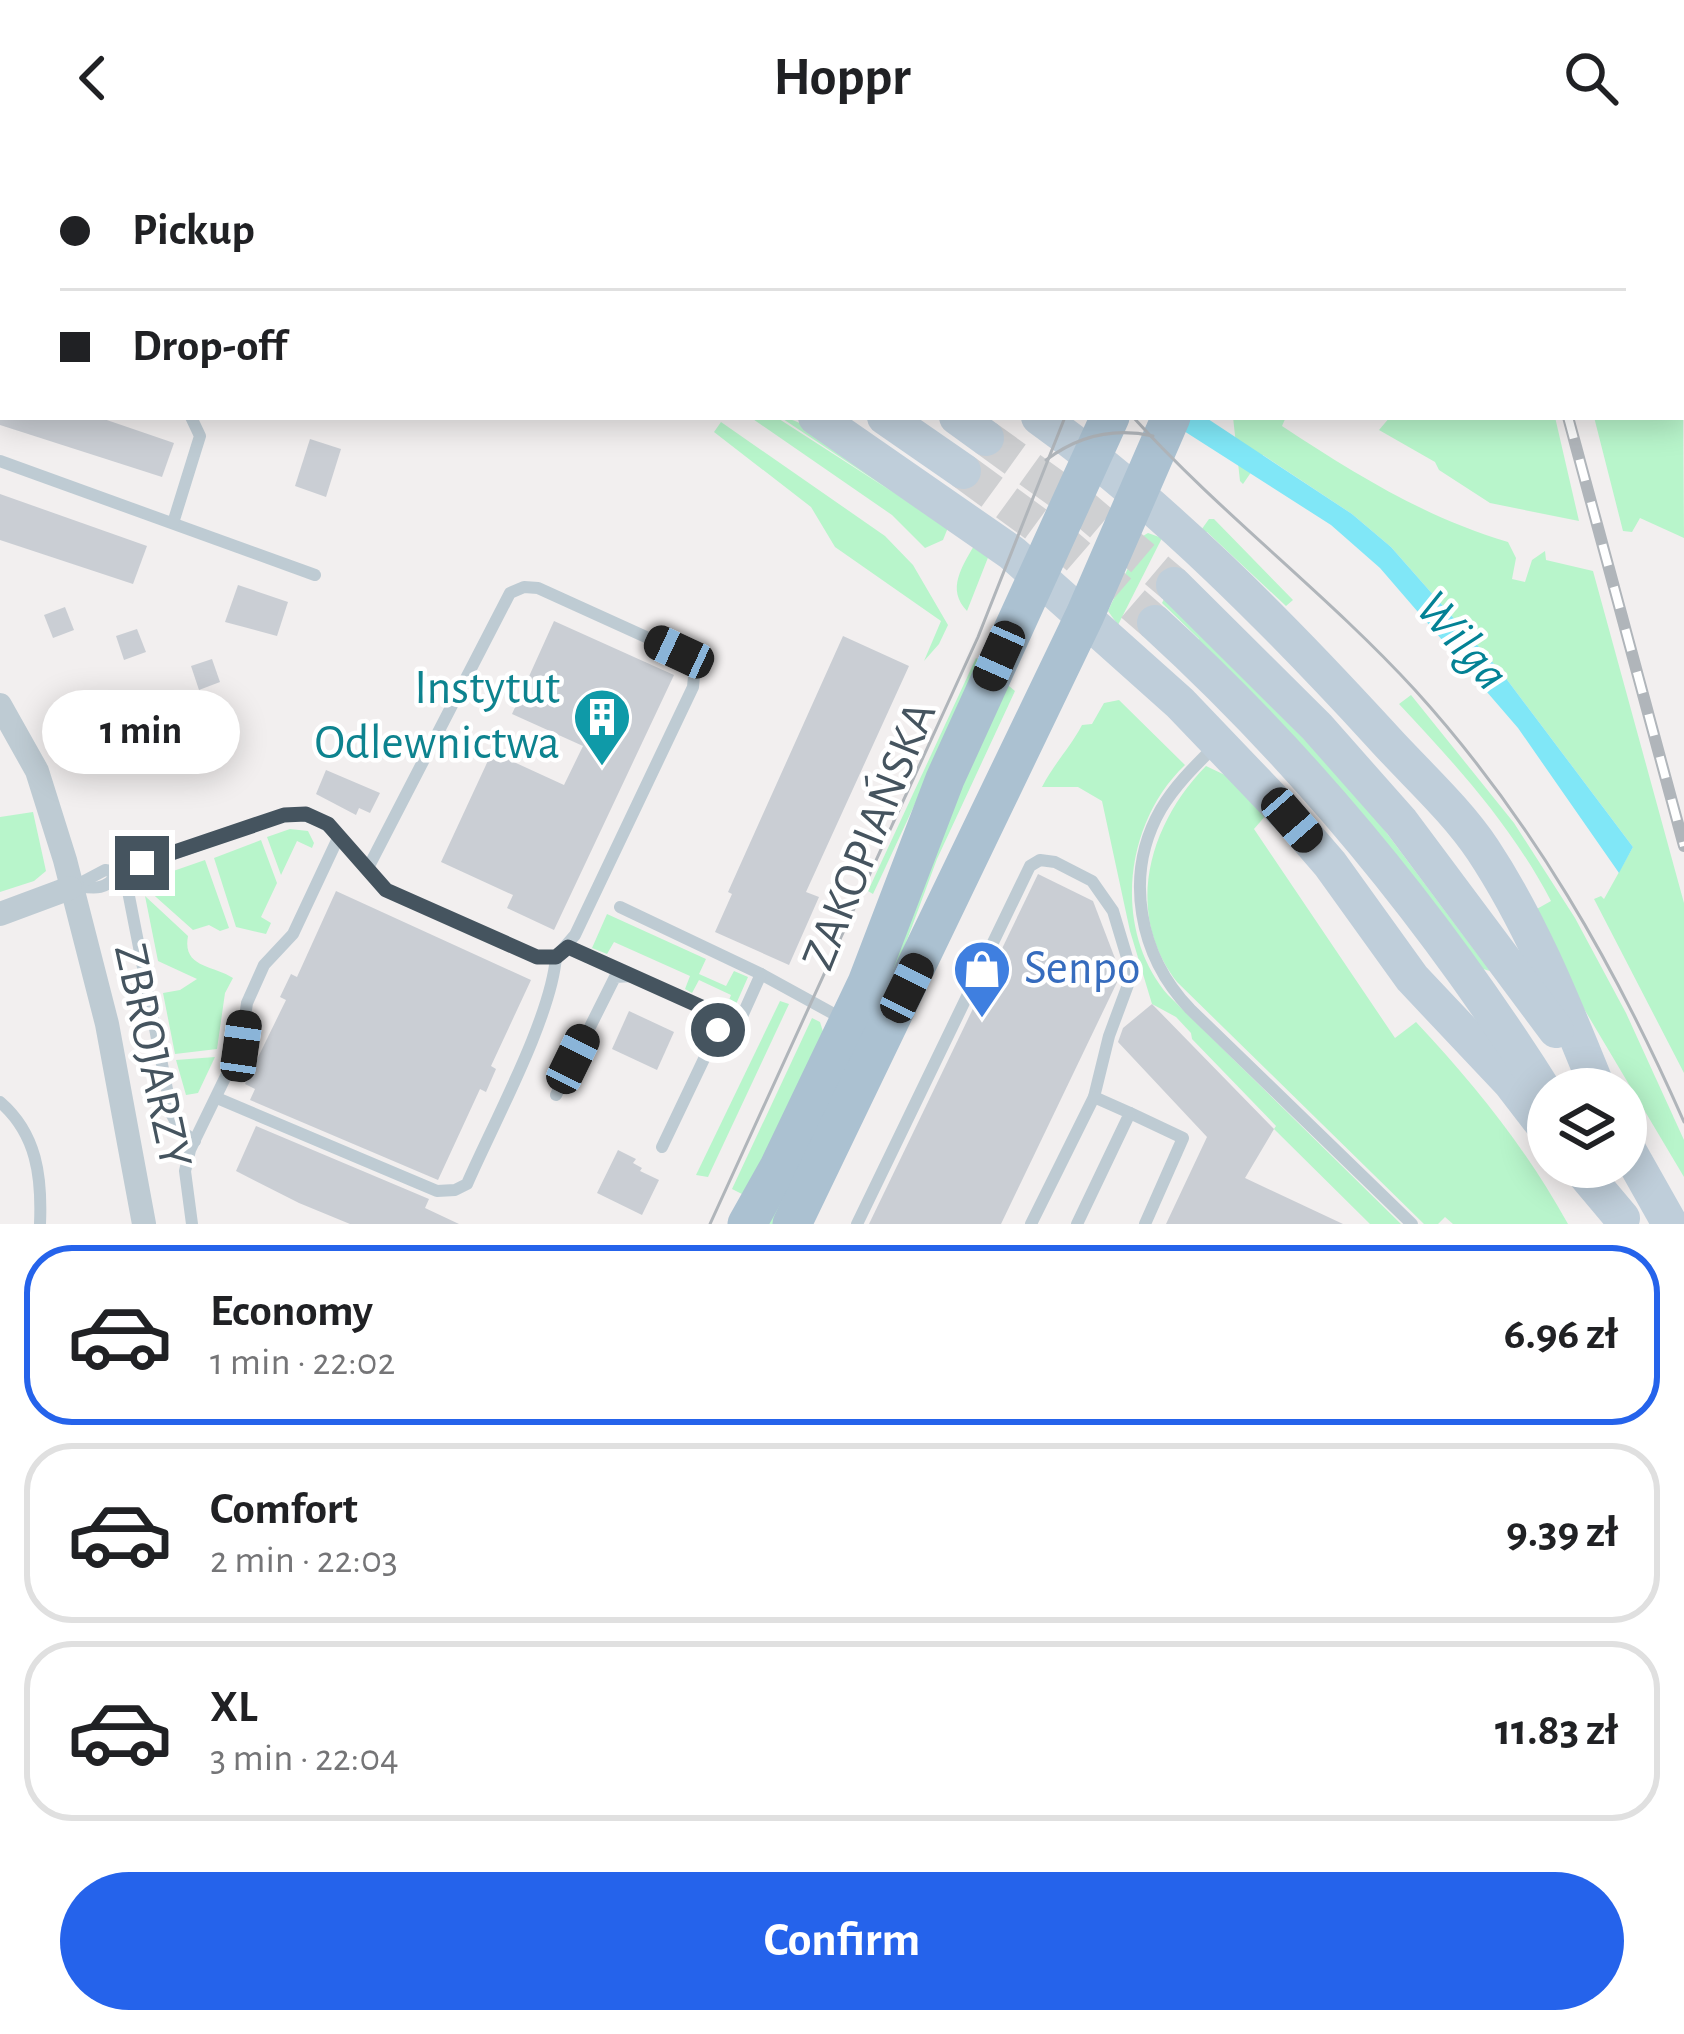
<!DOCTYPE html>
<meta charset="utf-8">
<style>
:root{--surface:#fff;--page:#f6f6f6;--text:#202124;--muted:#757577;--line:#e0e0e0;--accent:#2563eb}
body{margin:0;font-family:"Alegreya Sans",sans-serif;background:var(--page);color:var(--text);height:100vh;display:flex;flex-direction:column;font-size:45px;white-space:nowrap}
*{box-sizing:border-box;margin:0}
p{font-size:39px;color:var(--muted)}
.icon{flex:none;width:66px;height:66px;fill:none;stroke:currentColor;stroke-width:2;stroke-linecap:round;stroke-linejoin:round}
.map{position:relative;height:1068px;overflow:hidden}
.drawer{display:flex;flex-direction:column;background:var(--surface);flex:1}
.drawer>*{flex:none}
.guide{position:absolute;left:0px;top:0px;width:1686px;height:264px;box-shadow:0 6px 30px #0003;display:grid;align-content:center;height:264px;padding:0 60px;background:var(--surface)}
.buttons{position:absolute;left:1527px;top:912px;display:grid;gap:24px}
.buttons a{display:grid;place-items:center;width:120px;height:120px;border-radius:50%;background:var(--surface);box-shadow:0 6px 30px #0003;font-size:60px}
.end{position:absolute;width:54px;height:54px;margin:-27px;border:15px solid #45545f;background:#fff;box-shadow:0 0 0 6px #fff}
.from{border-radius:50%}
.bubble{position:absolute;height:84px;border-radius:42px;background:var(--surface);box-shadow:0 6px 30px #0003;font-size:39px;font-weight:700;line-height:84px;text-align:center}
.car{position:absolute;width:36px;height:72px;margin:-36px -18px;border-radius:15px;box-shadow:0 0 9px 3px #0007;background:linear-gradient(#222 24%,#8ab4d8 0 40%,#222 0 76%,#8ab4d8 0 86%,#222 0)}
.guide b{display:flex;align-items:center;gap:42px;height:114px;font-size:45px}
.guide b+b{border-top:3px solid var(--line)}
.guide i{width:30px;height:30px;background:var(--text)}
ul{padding:21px 0 0;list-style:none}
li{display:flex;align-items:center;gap:36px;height:180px;margin:0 24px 18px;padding:0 36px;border:6px solid var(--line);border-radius:48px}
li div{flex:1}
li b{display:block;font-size:45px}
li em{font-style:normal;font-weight:700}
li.on{border-color:var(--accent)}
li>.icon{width:108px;height:108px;stroke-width:1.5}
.cta{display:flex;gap:24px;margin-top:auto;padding:24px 60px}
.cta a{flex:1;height:138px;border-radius:72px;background:var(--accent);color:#fff;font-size:48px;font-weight:700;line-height:138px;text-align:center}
header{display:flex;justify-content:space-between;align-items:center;height:156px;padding:0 60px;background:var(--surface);font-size:54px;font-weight:700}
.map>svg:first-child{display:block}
.green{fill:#b8f5cb}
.water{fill:#80e7f7}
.building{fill:#caced4}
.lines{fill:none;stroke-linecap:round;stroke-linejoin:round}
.secondary-tunnel{stroke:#cfd0d2;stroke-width:36;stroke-dasharray:36 18;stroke-linecap:butt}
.service{stroke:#becbd3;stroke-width:12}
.minor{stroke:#becbd3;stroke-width:24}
.secondary{stroke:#bfceda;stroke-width:36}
.primary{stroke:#abc1d1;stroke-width:39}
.tram{stroke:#b0b5ba;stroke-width:3}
.rail-casing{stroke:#b0b5ba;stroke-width:12}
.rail{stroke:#fff;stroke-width:8;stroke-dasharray:22;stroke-linecap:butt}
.route{stroke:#45545f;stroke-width:15}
.labels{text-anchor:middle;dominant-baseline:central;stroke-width:9;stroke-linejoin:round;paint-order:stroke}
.culture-label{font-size:48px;fill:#0d838f;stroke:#fff;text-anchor:end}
.street-label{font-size:48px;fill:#45545f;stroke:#fff}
.shop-label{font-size:48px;fill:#366cbe;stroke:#fff;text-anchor:start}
.water-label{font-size:51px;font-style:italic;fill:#038295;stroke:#fff}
</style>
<header><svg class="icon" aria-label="back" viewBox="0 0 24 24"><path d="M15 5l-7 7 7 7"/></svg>Hoppr<svg class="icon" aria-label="search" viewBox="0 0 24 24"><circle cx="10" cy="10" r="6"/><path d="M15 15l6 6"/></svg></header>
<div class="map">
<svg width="1684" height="1068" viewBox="0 0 1684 1068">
<rect width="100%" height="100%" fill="#f2efef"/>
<g class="green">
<polygon points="1683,251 1684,382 1640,362 1632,376 1623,375 1594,261 1683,261"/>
<path d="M750,261H776L894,337L780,261C809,261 919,348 949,369L943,384L925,392L892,359Z"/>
<path d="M1233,261H1286L1282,270C1355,318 1424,361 1508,386L1516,402L1512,423L1525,426L1532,404L1545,395L1546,404L1593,415L1684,747V917L1594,743L1601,740L1604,743L1633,691L1502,517L1391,391L1352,358L1263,299L1243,328L1240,325Z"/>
<polygon points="1390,261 1555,261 1579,365 1490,347 1439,314 1435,306 1379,274"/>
<polygon points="721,266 885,380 913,409 948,469 939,488 924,505 941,465 835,391 811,351 714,276"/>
<polygon points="1209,363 1214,363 1293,444 1286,450 1207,376 1199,377"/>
<polygon points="1148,377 1162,382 1118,469 1108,455 1143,380"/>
<path d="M975,388L989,399L967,455C946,433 962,411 975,388Z"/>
<polygon points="1164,443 1353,632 1490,815 1483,813 1198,486 1199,483 1162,447"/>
<polygon points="976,502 981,506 873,738 868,735"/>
<polygon points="1004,526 1015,535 937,703 894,819 777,1068 768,1068"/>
<path d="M1411,539L1514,667L1575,762L1626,857L1684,984V1021L1577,841L1535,754L1551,745C1511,669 1457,610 1399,548Z"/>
<path d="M1119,544L1185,609C1124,667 1112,774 1168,839L1401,1068H1370L1274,973L1276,970L1192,883L1191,877L1176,861L1152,848L1130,775L1102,645L1078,631H1042C1055,606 1070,592 1082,569L1092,568L1104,547Z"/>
<path d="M1206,610L1227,620L1267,658L1254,673L1395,882L1416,866C1475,929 1526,992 1568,1068H1453L1445,1061L1438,1068H1424L1177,826C1123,756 1149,668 1206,610Z"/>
<polygon points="33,656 46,715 34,725 0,736 0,661"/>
<polygon points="290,673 308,675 314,687 312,692 297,685 281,719 267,681"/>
<polygon points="261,684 277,727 261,761 271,767 266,778 236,771 214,702"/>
<polygon points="205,704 229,772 220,775 209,769 193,774 147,733 156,721"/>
<path d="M145,740L188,780C182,812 213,809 233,822L225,837L217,893L175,898L163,837L180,834L197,823L158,805Z"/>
<polygon points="607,758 706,803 699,818 726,830 734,815 748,821 733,855 726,852 731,839 699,824 692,837 685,833 690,820 614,786 607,798 592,792"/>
<polygon points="780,845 789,848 708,1021 696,1019"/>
<polygon points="812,862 820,866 825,882 775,986 742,1038 732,1033"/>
<polygon points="215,901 198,937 186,939 176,904"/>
</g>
<polygon class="water" points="1162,261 1205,261 1352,358 1391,391 1502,517 1633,691 1619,717 1518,572 1380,412 1331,369"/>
<g class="building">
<polygon points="0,261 98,261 174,287 162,321 0,269"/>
<polygon points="310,283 341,293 326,341 295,330"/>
<polygon points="0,338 147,390 133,428 0,384"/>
<polygon points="238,429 288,446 277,480 225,466"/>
<polygon points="65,451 74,474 53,482 44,459"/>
<polygon points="554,465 674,519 554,774 507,752 513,739 441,706 492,596 564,629 583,590 512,558"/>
<polygon points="137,473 146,496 124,504 116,480"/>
<polygon points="843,480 909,510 806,736 819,741 789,809 715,776 732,738 728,736"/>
<polygon points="212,503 220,526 199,534 191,510"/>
<polygon points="326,614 380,637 370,657 359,652 356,659 316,638"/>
<polygon points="1038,718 1093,745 1121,818 1001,1068 869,1068"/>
<polygon points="336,735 531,824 491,910 496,913 486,936 480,933 438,1024 250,944 255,933 245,928 286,844 280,841 291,818 297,821"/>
<polygon points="1152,848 1274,973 1245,1022 1343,1068 1166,1068 1207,981 1118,886 1123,872"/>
<polygon points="629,855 674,876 657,914 612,893"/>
<polygon points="256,970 429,1043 425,1052 459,1068 350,1068 299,1047 236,1015"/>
<polygon points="618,994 636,1003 633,1007 642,1012 640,1015 659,1024 642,1059 597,1037"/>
</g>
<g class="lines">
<g class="secondary-tunnel">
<polyline points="986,282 1082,351 1174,429"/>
<polyline points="963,315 1066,390 1155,467"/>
</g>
<g class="service">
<polyline points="1399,3 1401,0"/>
<polyline points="0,305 315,419"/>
<polyline points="173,367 200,280 191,261"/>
<path d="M1216,589C1196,609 1176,628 1161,653C1123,719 1139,800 1190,853L1412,1068"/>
<path d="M79,730C96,733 106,733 117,719"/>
<polyline points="71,732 105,714 127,718"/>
<polyline points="620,751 761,818 843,863"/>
<polyline points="568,791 626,817"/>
<polyline points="556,939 615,821 633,820 739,867 761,818"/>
<path d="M217,942L437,1035L455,1034L467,1028C493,968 551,862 556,801"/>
<path d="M0,946C37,978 42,1021 40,1068"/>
<polyline points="1130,957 1183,982 1145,1068"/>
<path d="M195,985L180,974L172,959L126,725L131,713L283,659C334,651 354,705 386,734L537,801H556L575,779L693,531L695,510L679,496L538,432L524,431L510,437L367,714"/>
<polyline points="662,991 724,861"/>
<polyline points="192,1068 185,1015 190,994 241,889 247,847 264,809 293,778 339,680"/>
<polyline points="857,1068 1030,710 1040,704 1055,706 1092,725 1113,755 1132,818 1109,880 1094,941 1031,1068"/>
<polyline points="1077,1068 1130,957 1094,941"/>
</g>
<g class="minor">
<polyline points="0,30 3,31"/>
<polyline points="0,549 37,615 65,704 107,868 144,1068"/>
<polyline points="0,758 70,732"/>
</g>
<g class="secondary">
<polyline points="359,0 368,3"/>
<polyline points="489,0 496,3"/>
<polyline points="574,0 590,3"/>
<polyline points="816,261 1012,397 1180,547 1292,664 1330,708 1412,822 1511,927 1548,975"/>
<polyline points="885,261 963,315"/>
<polyline points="957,261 986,282"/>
<path d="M1039,261C1162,349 1278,467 1380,578C1414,616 1455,652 1483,694C1532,768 1565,852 1598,933"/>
<polyline points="1174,429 1317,571 1401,666 1556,874"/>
<path d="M1155,467C1308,607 1437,765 1548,941"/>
<polyline points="1626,990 1670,1068"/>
<polyline points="1579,1011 1622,1062"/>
</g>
<g class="primary">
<polyline points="1230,3 1231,0"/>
<polyline points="1283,3 1284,0"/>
<polyline points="747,1068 779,1011 867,827 945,623 1110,261"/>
<polyline points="792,1068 1085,459 1171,261"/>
</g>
<g class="tram">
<polyline points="1169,3 1171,0"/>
<path d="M1133,261C1221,358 1327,438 1415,534C1531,662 1615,809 1684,966"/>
<path d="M1046,304C1078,280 1113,271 1153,280"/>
<polyline points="710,1068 978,481 1065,261"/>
</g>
<defs>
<g id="rail">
<polyline points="1531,0 1531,3"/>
<polyline points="1549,0 1550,3"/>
<polyline points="1568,261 1684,690"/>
</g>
</defs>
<use href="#rail" class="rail-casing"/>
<use href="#rail" class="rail"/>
</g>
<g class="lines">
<polyline class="route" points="142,707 284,659 306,658 328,668 386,734 537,801 556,801 568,791 724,861 718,874"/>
</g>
<defs>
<symbol id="building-pin" viewBox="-11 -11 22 30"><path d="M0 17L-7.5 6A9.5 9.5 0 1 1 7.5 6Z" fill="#0f9aa8" stroke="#fff"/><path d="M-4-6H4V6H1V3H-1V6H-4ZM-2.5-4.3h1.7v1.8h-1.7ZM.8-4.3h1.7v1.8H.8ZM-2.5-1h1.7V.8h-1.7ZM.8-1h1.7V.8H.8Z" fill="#fff"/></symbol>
<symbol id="shop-pin" viewBox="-11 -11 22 30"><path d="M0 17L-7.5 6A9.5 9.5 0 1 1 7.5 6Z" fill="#3f7fe0" stroke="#fff"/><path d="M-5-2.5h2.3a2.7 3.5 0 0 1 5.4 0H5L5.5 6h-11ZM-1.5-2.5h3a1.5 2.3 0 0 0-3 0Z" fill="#fff"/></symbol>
</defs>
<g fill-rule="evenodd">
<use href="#building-pin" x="569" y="528" width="66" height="90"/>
<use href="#shop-pin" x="949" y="780" width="66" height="90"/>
</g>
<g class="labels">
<g class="culture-label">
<text x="560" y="533">Instytut<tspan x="560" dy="55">Odlewnictwa</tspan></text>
</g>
<g class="street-label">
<text transform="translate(870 680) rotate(-68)">ZAKOPIAŃSKA</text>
<text transform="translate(152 900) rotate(78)">ZBROJARZY</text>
</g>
<g class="shop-label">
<text x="1024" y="813">Senpo</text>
</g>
<g class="water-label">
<text transform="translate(1462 485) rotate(49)">Wilga</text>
</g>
</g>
</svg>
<div class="buttons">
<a><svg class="icon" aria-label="layers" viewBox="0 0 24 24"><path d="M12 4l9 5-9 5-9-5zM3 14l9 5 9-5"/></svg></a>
</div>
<i class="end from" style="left:718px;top:874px"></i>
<i class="end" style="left:142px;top:707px"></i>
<div class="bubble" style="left:42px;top:534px;width:198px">1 min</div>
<i class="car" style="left:679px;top:496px;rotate:295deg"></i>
<i class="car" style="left:999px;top:500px;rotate:204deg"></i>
<i class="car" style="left:1292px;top:664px;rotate:139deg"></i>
<i class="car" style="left:907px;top:832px;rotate:26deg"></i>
<i class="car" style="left:241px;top:890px;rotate:8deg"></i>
<i class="car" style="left:573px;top:903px;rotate:26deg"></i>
<div class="guide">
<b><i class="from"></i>Pickup</b>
<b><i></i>Drop-off</b>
</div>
</div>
<section class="drawer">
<ul>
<li class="on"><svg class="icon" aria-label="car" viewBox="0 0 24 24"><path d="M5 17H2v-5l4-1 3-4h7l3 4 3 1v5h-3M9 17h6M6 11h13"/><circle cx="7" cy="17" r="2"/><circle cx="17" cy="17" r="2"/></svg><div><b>Economy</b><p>1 min · 22:02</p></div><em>6.96 zł</em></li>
<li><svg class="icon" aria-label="car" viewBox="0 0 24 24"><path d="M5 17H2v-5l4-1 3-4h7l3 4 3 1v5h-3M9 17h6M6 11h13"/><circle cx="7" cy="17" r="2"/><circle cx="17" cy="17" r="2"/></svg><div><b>Comfort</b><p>2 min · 22:03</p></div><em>9.39 zł</em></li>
<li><svg class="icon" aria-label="car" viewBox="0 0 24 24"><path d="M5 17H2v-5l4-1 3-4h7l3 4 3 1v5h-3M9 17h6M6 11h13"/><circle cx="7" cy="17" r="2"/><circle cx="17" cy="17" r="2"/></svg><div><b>XL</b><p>3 min · 22:04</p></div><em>11.83 zł</em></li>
</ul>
<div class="cta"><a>Confirm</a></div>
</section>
